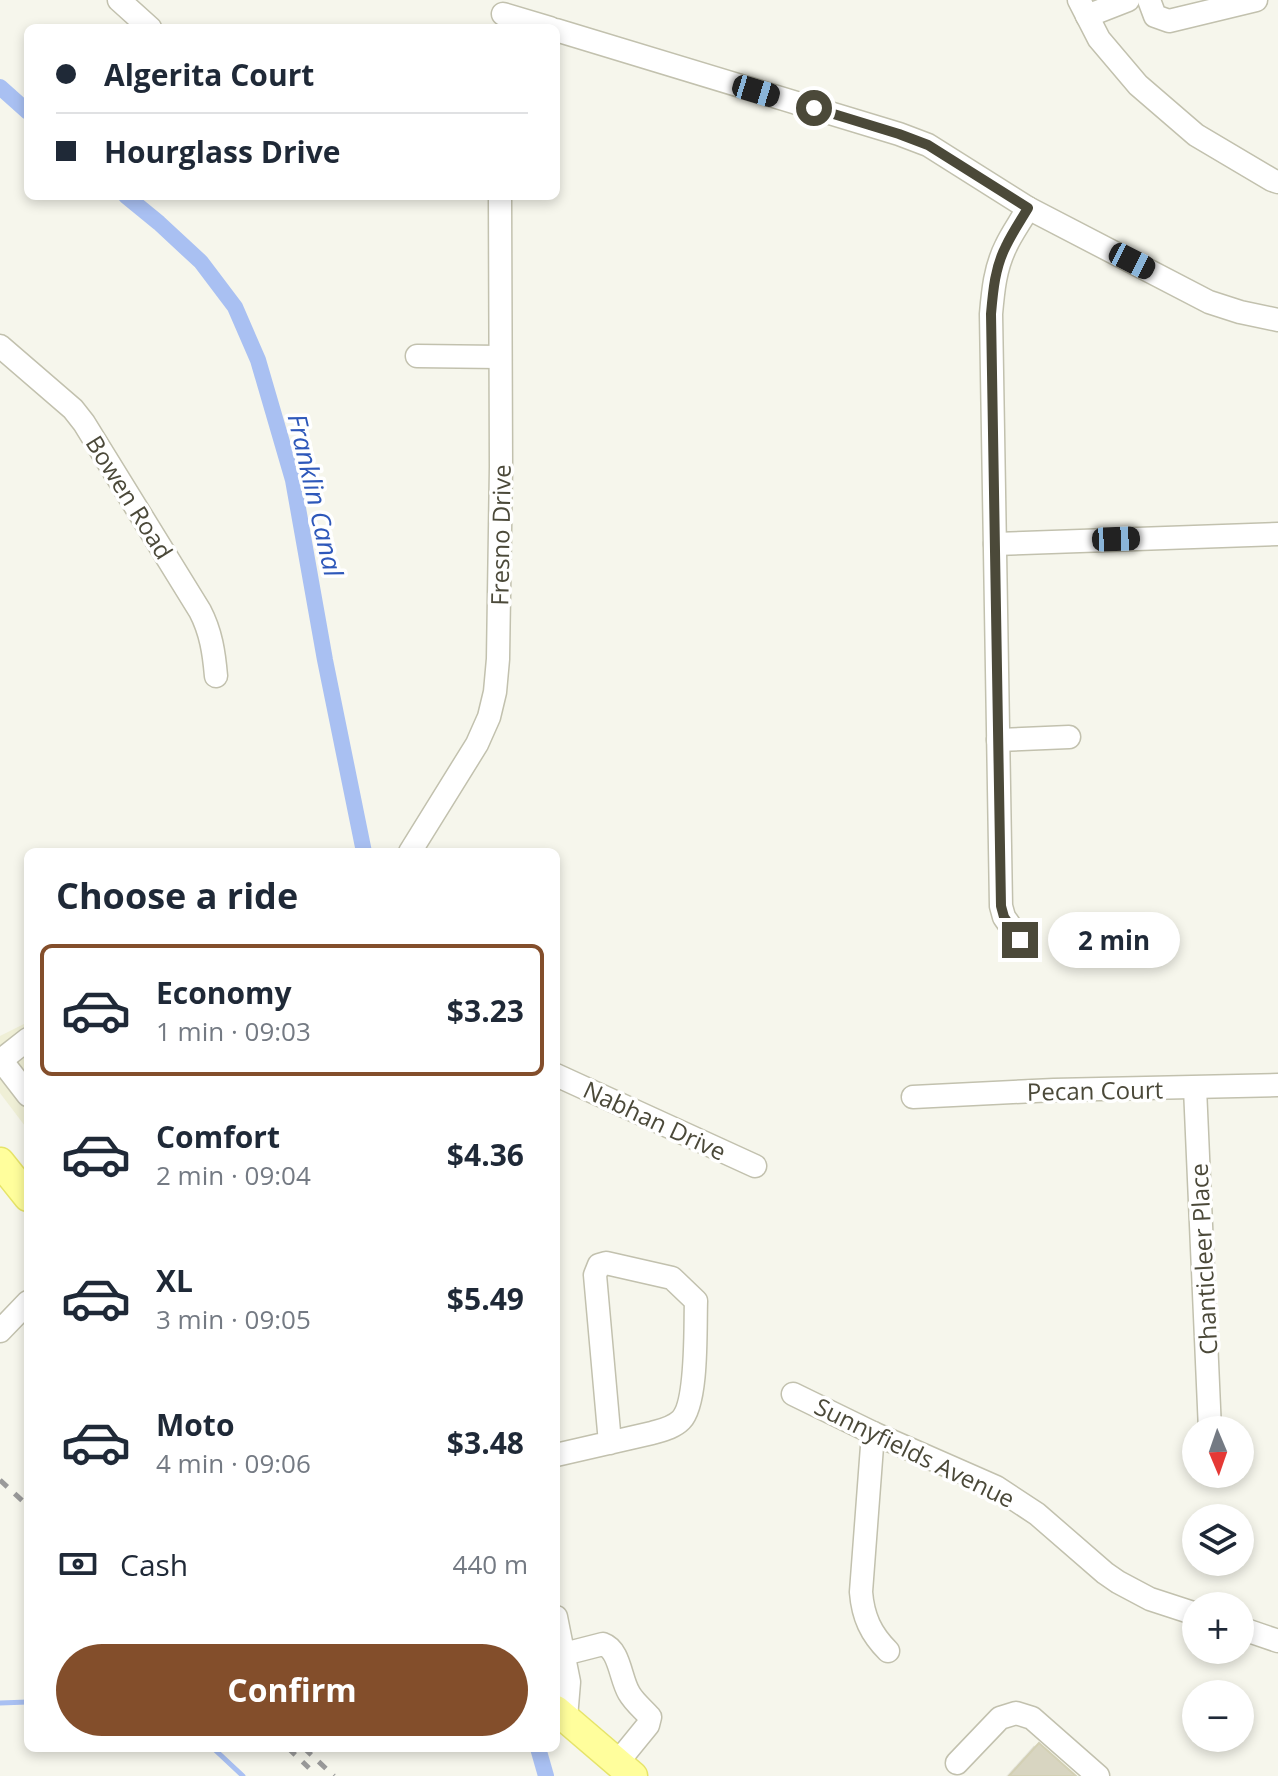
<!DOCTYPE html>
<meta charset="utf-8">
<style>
:root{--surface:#fff;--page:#f2f2f3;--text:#1f2937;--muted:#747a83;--line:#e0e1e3;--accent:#834e2b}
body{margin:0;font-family:"Open Sans",sans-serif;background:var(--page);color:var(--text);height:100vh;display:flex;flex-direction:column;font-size:30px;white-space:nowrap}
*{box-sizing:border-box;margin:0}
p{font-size:26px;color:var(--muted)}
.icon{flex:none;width:44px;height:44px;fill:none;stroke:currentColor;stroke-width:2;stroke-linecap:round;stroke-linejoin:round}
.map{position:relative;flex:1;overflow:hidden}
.drawer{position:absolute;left:24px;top:848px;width:536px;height:904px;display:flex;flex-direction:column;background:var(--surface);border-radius:12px;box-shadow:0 4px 12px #0003}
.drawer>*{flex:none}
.banner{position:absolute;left:24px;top:24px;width:536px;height:176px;border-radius:12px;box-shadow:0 4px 12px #0003;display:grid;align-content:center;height:176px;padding:0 32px;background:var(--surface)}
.needle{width:52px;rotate:178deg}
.buttons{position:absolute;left:1182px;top:1416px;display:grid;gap:16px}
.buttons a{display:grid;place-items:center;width:72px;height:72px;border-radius:50%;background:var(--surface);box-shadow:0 4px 12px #0003;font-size:40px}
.end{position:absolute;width:36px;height:36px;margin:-18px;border:10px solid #4b4939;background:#fff;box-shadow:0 0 0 4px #fff}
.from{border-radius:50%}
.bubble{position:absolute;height:56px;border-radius:28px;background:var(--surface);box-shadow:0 4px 12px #0003;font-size:26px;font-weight:700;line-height:56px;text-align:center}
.car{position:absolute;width:24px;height:48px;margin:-24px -12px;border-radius:10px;box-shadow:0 0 6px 2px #0007;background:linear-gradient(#222 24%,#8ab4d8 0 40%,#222 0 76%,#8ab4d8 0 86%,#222 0)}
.banner b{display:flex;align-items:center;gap:28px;height:76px;font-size:30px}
.banner b+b{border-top:2px solid var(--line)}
.banner i{width:20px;height:20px;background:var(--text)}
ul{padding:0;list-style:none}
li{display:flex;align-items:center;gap:24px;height:132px;margin:0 16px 12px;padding:0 16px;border:4px solid transparent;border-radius:12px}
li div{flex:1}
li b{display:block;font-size:30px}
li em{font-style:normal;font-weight:700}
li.active{border-color:var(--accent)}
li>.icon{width:72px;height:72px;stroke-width:1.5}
h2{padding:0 32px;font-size:36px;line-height:96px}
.pay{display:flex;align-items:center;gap:20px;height:88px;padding:0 32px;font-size:30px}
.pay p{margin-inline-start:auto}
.action{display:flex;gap:16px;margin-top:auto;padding:16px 32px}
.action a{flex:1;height:92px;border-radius:48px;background:var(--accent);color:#fff;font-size:32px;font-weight:700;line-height:92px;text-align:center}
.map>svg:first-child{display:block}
.education{fill:#efefd6}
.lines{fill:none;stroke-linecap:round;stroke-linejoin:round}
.stream{stroke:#a9c0f2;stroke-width:5}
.canal{stroke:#a9c0f2;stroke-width:16}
.building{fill:#d8d5c1;stroke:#d3d0b4;stroke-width:2;filter:url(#shadow)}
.minor-casing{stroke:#c2c1ae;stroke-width:25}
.major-casing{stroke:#e6e469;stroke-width:31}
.minor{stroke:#fff;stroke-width:22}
.major{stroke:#fffe9c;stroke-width:28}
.rail{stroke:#9a9a9a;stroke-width:5;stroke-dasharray:10 10;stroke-linecap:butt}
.route{stroke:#4b4939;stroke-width:10}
.labels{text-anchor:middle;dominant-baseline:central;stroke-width:7;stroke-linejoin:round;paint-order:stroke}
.street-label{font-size:24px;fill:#4b4939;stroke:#fff}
.water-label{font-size:26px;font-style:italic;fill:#2e58ba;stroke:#fff}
</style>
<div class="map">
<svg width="1278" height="1776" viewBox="0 0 1278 1776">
<defs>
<filter id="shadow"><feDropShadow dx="-4.5" dy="4.5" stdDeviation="0" flood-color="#0004"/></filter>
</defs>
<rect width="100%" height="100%" fill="#f6f6ec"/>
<polygon class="education" points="28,1022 28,1130 0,1093 0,1036"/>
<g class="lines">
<g class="stream">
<polyline points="0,1703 28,1702"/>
<polyline points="213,1748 243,1776"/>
</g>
<g class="canal">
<polyline points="0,87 28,112"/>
<polyline points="126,196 159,223 201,262 235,307 258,360 293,480 325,660 364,852"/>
<polyline points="538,1748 546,1776"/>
</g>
</g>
<polygon class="building" points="1039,1743 1076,1776 1009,1776"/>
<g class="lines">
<defs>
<g id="minor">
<polyline points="119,0 150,28"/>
<polyline points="1079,0 1099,39 1138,85 1196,135 1272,180 1278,182"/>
<polyline points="1149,0 1155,16 1169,21 1256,0"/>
<polyline points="503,14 550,28"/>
<polyline points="1087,16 1128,0"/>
<polyline points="556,30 899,134 928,145 1028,208 1209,302 1240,312 1278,320"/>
<path d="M0,346L73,409L84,423L200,611C211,632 214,653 216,676"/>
<polyline points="417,356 500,357"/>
<polyline points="995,544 1278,534"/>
<polyline points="998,740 1069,737"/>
<polyline points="410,852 477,744 489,717 495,692 498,659 501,467 500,196"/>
<path d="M1020,940L1004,917L1001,906L991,314C993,291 995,268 1006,246C1012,233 1021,221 1028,208"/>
<polyline points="1,1060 28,1095"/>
<polyline points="0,1061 28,1039"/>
<polyline points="556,1075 755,1166"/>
<polyline points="1195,1088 1210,1430"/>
<polyline points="913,1097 1054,1090 1278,1085"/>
<polyline points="0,1331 28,1302"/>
<polyline points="793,1394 873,1433 996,1487 1037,1514 1105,1573 1118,1582 1150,1599 1196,1614"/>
<path d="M873,1433L861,1592C863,1617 871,1634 888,1651"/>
<path d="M556,1455L652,1433C662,1430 673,1428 681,1420C698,1403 695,1327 696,1301L672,1278L606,1263L599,1265L595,1275L610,1443"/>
<polyline points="556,1617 569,1682 566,1718"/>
<polyline points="1240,1628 1278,1641"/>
<path d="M564,1654L603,1644C620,1650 620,1678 629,1693C634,1702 643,1709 650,1717L648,1725L617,1763"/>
<polyline points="957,1763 1000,1718 1016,1713 1032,1718 1098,1776"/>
</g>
<g id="major">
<polyline points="0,1162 28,1197"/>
<polyline points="556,1710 633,1776"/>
</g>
</defs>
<use href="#minor" class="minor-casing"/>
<use href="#major" class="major-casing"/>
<use href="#minor" class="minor"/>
<use href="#major" class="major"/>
<g class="rail">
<polyline points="0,1480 28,1506"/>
<polyline points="288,1748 309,1768"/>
<polyline points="304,1748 334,1776"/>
</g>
</g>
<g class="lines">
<path class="route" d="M814,108L899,134L928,145L1028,208C1021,220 1012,233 1006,246C995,267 993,291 991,314L1001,906L1004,917L1020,940"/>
</g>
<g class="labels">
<g class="street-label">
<text transform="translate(130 497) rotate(58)">Bowen Road</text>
<text transform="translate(500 535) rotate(-89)">Fresno Drive</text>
<text transform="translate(1095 1090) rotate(-1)">Pecan Court</text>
<text transform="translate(655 1120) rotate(25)">Nabhan Drive</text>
<text transform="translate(1203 1259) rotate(-93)">Chanticleer Place</text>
<text transform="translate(915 1452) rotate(26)">Sunnyfields Avenue</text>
</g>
<g class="water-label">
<text transform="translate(316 495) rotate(77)">Franklin Canal</text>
</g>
</g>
</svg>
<div class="buttons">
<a><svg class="needle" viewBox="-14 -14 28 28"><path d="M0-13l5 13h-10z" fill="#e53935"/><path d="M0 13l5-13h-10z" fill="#747a83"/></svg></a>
<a><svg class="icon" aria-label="layers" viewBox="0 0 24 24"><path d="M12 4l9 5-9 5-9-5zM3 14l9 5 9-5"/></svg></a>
<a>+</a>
<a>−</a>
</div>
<i class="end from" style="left:814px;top:108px"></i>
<i class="end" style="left:1020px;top:940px"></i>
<div class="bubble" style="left:1048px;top:912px;width:132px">2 min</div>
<i class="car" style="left:756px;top:91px;rotate:107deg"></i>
<i class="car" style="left:1132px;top:261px;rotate:117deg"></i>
<i class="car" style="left:1116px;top:539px;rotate:88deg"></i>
<div class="banner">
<b><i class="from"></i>Algerita Court</b>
<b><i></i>Hourglass Drive</b>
</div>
<section class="drawer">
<h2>Choose a ride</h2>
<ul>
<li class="active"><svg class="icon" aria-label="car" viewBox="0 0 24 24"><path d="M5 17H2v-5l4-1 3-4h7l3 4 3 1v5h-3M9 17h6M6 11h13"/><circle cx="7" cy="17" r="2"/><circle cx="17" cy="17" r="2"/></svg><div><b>Economy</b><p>1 min · 09:03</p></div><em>$3.23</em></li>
<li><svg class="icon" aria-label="car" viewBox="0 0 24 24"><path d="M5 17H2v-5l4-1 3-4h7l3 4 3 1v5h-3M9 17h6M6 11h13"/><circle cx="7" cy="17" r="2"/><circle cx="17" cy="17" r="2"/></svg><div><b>Comfort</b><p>2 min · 09:04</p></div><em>$4.36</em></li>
<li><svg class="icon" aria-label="car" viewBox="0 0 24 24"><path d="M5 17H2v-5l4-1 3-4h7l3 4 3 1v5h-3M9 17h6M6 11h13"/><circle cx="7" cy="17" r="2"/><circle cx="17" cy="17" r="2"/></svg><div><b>XL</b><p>3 min · 09:05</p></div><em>$5.49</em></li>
<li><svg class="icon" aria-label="car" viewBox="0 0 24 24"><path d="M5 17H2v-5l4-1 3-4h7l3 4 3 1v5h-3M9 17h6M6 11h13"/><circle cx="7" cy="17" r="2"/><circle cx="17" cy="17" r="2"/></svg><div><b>Moto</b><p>4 min · 09:06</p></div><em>$3.48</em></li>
</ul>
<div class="pay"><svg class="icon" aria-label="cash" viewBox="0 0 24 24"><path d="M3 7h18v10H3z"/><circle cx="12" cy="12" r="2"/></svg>Cash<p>440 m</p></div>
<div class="action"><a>Confirm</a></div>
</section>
</div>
